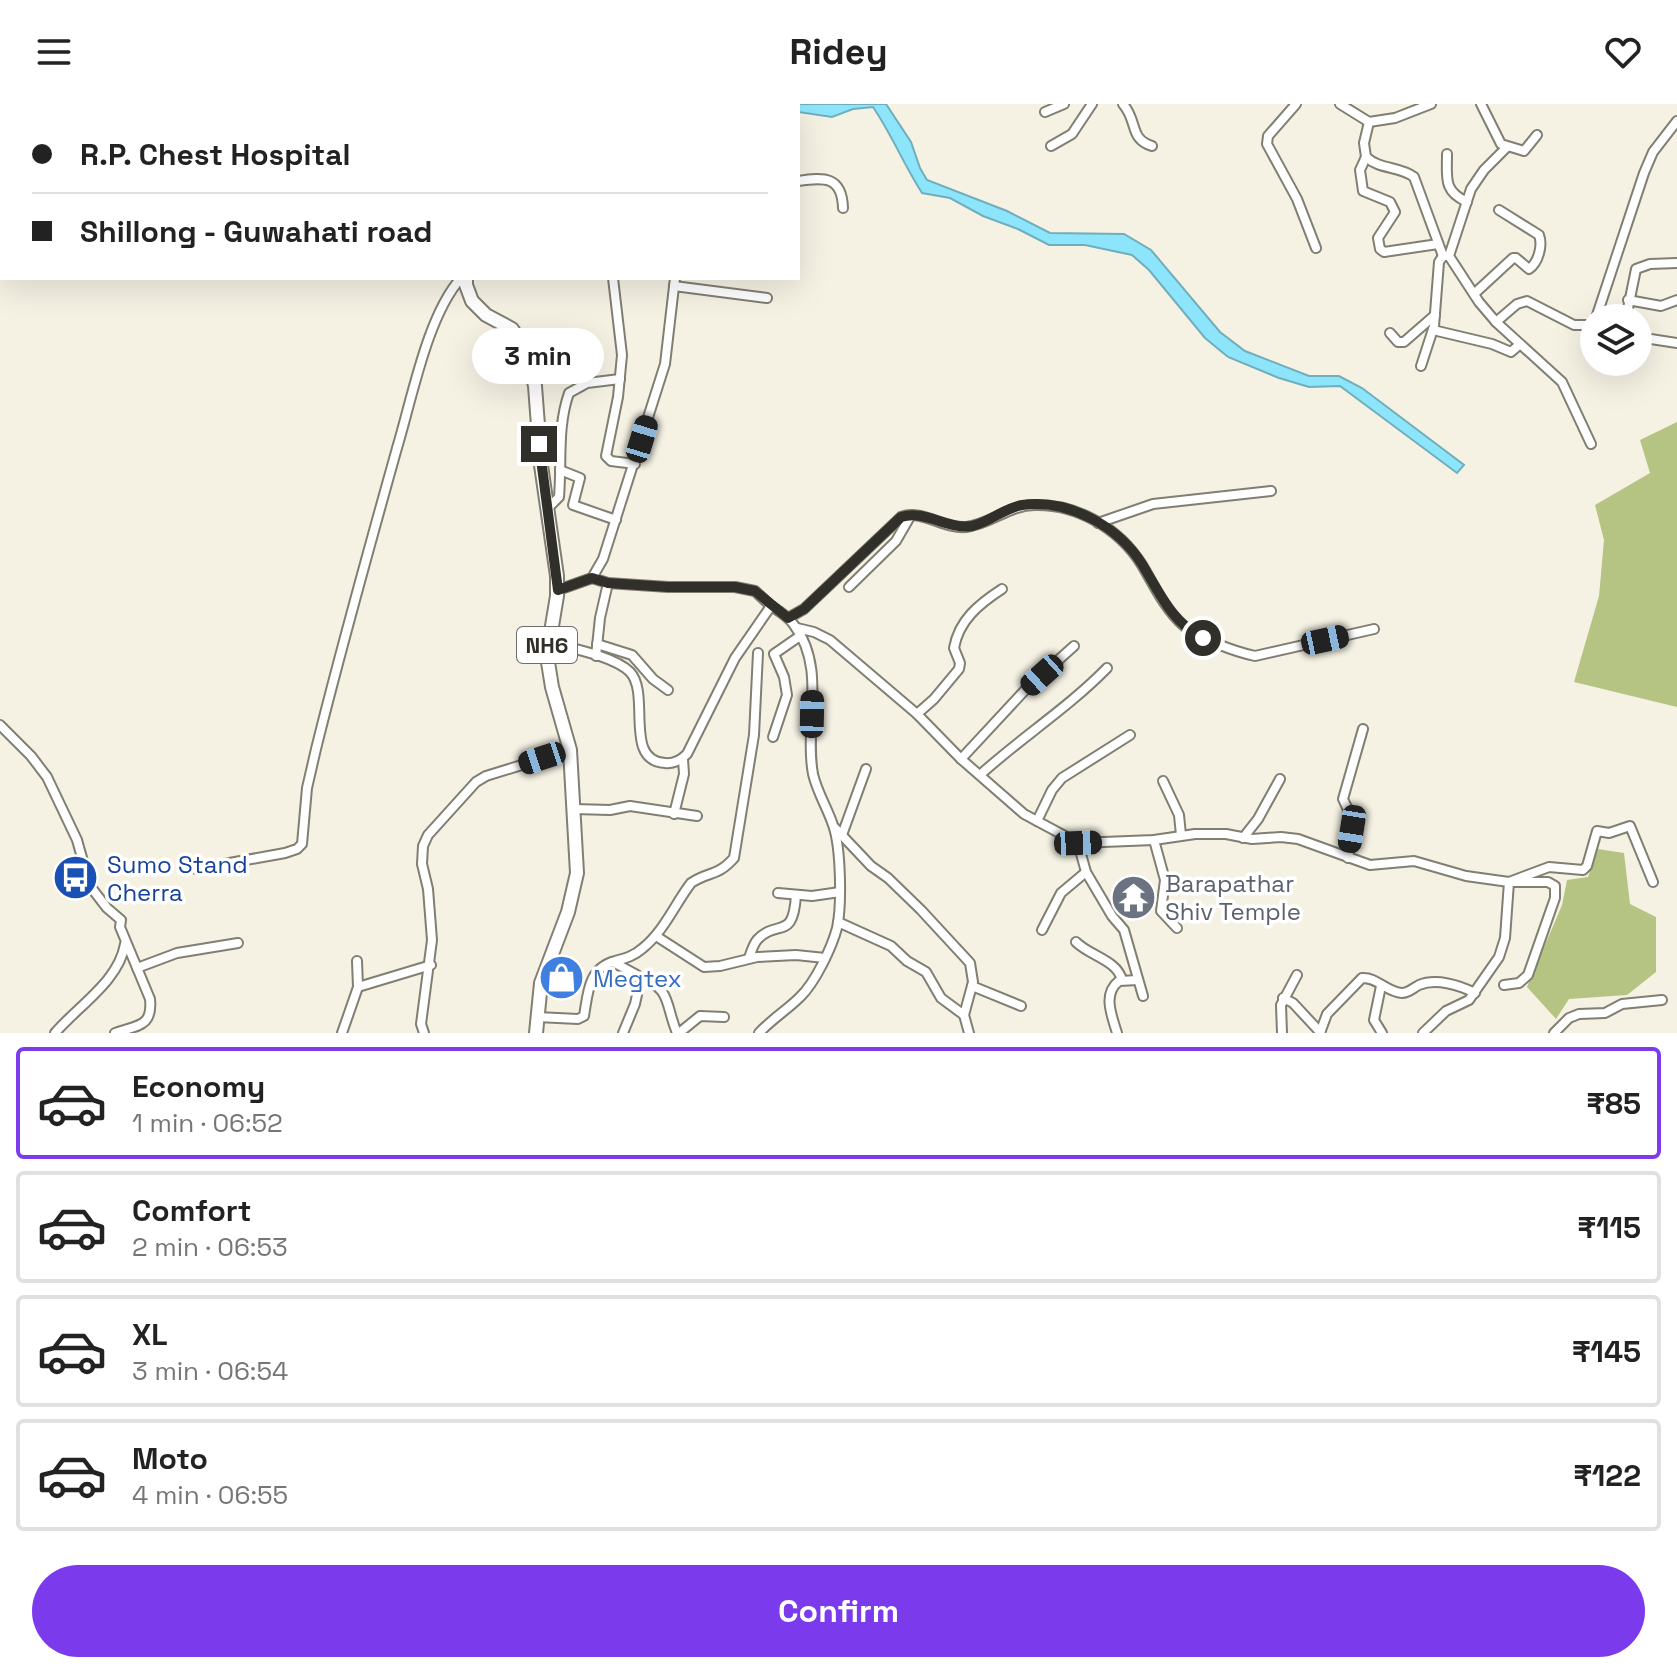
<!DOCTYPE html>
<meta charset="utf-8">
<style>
:root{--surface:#fff;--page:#f6f6f6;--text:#222;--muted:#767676;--line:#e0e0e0;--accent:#7c3aed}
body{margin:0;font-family:"Space Grotesk",sans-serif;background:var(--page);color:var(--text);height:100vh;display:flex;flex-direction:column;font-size:30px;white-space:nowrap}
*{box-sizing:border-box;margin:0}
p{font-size:26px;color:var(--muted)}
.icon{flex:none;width:44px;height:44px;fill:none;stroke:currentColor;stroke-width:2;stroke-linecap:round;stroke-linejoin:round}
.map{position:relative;height:929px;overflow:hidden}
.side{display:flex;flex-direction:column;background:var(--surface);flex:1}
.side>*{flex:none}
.guide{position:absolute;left:0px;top:0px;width:800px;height:176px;box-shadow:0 8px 32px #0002;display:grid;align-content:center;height:176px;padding:0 32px;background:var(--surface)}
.buttons{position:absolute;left:1580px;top:200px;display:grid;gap:16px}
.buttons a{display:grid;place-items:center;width:72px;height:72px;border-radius:50%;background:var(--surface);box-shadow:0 8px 32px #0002;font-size:40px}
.end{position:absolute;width:36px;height:36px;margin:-18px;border:10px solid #302f2a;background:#fff;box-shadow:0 0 0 4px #fff}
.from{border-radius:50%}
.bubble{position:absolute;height:56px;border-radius:28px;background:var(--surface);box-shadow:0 8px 32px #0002;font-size:26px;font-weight:700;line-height:56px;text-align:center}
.car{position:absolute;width:24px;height:48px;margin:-24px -12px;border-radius:10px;box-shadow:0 0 6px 2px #0007;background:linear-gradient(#222 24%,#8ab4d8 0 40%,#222 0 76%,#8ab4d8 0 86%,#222 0)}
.guide b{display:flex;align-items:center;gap:28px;height:76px;font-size:30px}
.guide b+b{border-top:2px solid var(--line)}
.guide i{width:20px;height:20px;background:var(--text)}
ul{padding:14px 0 0;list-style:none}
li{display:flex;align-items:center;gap:24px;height:112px;margin:0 16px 12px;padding:0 16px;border:4px solid var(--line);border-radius:8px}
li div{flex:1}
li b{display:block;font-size:30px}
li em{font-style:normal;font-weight:700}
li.current{border-color:var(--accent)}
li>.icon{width:72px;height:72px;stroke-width:1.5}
.action{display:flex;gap:16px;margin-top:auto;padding:16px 32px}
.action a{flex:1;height:92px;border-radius:48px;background:var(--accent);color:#fff;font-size:32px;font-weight:700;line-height:92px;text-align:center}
header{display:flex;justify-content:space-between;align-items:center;height:104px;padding:0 32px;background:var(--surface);font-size:36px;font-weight:700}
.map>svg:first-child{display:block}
.forest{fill:#b5c482}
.water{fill:#8de5fb;stroke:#71aebc;stroke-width:2}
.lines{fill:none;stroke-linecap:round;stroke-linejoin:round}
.minor-casing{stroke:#817e72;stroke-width:12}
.highway-casing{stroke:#817e72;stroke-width:16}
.minor{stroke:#fff;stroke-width:8}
.highway{stroke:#fff;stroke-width:12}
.route{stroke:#302f2a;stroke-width:10}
.labels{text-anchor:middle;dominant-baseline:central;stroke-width:7;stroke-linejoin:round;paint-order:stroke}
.shield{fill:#fff;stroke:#6e6d6a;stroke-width:2}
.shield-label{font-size:22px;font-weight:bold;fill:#302f2a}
.transit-label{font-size:24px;fill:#164399;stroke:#fff;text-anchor:start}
.worship-label{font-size:24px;fill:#5b616d;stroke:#fff;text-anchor:start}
.shop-label{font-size:24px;fill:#366cbe;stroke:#fff;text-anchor:start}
</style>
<header><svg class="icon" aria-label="menu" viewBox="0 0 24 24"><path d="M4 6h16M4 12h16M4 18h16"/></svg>Ridey<svg class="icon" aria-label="heart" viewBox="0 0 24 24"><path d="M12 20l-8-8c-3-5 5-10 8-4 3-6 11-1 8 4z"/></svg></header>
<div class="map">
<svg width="1677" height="929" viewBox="0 0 1677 929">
<rect width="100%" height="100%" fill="#f5f2e4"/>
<g class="forest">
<polygon points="1677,318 1677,603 1574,578 1599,492 1604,436 1595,401 1650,369 1640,336"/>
<polygon points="1598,745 1624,749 1630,800 1656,813 1656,868 1627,891 1569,895 1556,915 1527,883 1562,801 1567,776 1588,773"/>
</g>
<path class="water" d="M757,0H886L911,38L920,64L927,76L1007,107L1050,129L1124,130L1151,146L1220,228L1245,247L1309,272H1339L1362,284L1464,361L1457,369L1340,282L1309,283L1279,274L1228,253L1205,234L1149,166L1132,151L1085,141H1049L1018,125L983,112L950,94L922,89C904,61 892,31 873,3L853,5L832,13L798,8V2Z"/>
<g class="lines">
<defs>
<g id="minor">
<polyline points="675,0 675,2"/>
<path d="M1123,0C1138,17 1129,35 1152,42"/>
<polyline points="1296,0 1268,32 1267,40 1297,95 1316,144"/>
<polyline points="1340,0 1369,18 1395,14 1431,0"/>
<polyline points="1481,0 1501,40 1524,47 1537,31"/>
<polyline points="458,2 458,0"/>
<polyline points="1045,8 1064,0"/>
<path d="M1369,18L1364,39L1366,53C1380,66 1400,62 1414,73L1443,152"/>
<polyline points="1051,42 1072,30 1092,0"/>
<polyline points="1507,43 1484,66 1471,85 1449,152 1479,198 1496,218 1562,278 1591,340"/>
<path d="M1447,50C1447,74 1443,87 1467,98"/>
<polyline points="1366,53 1360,66 1363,87 1390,98 1395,108 1378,134 1380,145 1384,148 1438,140"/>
<path d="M798,77C824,73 842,72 843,104"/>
<polyline points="613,174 622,251 618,293 606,352 611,357 635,360"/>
<polyline points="674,182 767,194"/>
<path d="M1474,190L1513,154H1516L1529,165C1538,159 1543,142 1539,131L1499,106"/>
<polyline points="1628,196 1661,202 1677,196"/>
<polyline points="1596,214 1644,69 1653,48 1677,17"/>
<polyline points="1626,214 1636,165 1650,160 1677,159"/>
<polyline points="1496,218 1517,200 1527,197 1574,221 1594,221"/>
<polyline points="1433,226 1492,240 1511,248 1520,240"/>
<polyline points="1390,229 1398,238 1404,238 1435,211"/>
<polyline points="1638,233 1677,239"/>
<polyline points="1421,262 1434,222 1439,158 1443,152 1448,152"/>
<polyline points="560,366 580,374 573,401 616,416"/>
<path d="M548,404L559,393C562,358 557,323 569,289L587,279L620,275"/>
<polyline points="1098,419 1153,400 1271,387"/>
<polyline points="592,474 608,479 668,483 735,483 755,487 771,502"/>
<polyline points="849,483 896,437 911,411"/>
<polyline points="558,486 592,474 603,455 665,260 675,174"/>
<path d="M788,514L804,505L901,413C923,405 943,425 966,423C991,420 1009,401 1035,401C1077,400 1119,424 1142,461C1154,481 1165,505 1183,521C1197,534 1236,548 1255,552L1374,525"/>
<polyline points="797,524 814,528 830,536 917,610 961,655 1024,710 1078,739 1154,736 1195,730 1226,730 1252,735 1281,733 1298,735 1370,761 1414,757 1466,772 1509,778 1548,778 1555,782 1555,794 1528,871 1519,879 1504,881"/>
<path d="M548,538C570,544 614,552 630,568C651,590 623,657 665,659C674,660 681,656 687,650L735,554L771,502C779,507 789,513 794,521C827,564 804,622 813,670C817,688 827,703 833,721C841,743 842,801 837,824C832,843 815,879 800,893C787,906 772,915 759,929"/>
<polyline points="597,540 632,551 653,575 668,586"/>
<polyline points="596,552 600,514 608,479"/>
<path d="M917,610L934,595L959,565L960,559L954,544C959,516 979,500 1002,485"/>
<path d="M0,621L31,652L47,673L77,736L90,782L107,804L121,816L120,823L150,895C153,924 136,921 115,929"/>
<polyline points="773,633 787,591 784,573 774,550 800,532"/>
<polyline points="961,655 1026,585 1074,542"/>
<path d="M981,670C1022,633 1069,603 1107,564"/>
<polyline points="1163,677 1179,711 1181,731"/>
<polyline points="574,705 610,706 630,702 697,712"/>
<polyline points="674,710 684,670 683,655"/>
<polyline points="1037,717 1052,686 1062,674 1130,631"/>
<polyline points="835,724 871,762 888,774 921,806 970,859 973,878 964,911 969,929"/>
<polyline points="842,731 866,665"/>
<polyline points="1243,734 1258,715 1280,675"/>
<polyline points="1154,736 1165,776 1161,807 1177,824"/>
<polyline points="1078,739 1086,768 1112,812 1124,826 1143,892"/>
<polyline points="1348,754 1353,723 1351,712 1343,695 1363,625"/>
<path d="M196,765L285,749L297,745L302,740L307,684L316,645C341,544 369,444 397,344C412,295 427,212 461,174"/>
<polyline points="778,789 812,792 840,788"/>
<polyline points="838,818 891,842 907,857 926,868 941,894 964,911"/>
<polyline points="1042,826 1061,789 1086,768"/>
<polyline points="656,832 704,863 720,862 757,853 796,851 825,854"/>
<path d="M1076,838C1090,852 1117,856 1122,876"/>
<path d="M749,854C751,848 753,841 757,836C778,814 793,838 796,791"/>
<polyline points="613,858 637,871 640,877 635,900 623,929"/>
<polyline points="137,864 177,849 238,839"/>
<path d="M639,874C672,883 665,901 677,929"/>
<polyline points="972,882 1021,902"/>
<polyline points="1381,882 1374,916 1382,929"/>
<polyline points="358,883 431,861"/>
<polyline points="1283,894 1293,899 1320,928"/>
<path d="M537,913L578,915L584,912C588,889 588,864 615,857C626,854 634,852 643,844C664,827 675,800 691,779C709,767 717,773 734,754L754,631L758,549"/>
<path d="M55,929C78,902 119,877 125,840"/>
<polyline points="342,929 358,883 357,857"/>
<polyline points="424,929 421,920 432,836 428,785 422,760 423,742 428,731 476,678 486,672 570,646"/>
<polyline points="679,929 700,912 724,913"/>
<path d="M1117,929C1112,912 1102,890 1119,877L1138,876"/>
<polyline points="1282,929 1281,901 1297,871"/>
<path d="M1320,929L1327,910L1362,874C1377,873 1386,888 1402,889C1409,889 1413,884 1419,881C1436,874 1459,881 1475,889"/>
<polyline points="1423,929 1446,907 1469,896 1499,853 1505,834 1509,778 1549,763 1583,766 1587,762 1597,727 1609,729 1630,722 1653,778"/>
<polyline points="1554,929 1569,914 1579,910 1605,909 1622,900 1662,896"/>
</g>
<g id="highway">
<polyline points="623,2 627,0"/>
<polyline points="0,146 2,146"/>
<polyline points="466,174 466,181 472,197 486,211 512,225 527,248 535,282 541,361 557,472 557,492 547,552 552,583 570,646 577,769 568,808 541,879 536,929"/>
</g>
</defs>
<use href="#minor" class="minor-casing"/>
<use href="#highway" class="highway-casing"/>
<use href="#minor" class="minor"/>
<use href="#highway" class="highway"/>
</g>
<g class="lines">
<path class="route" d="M539,340L558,486L592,474L608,479L668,483H735L755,487L788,514L804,505L901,413C925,405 947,426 972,422C990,418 1004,404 1022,401C1068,395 1117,421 1142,460C1159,488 1172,519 1203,534"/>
</g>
<defs>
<symbol id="bus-disc" viewBox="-11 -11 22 22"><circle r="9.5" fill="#1a4fb4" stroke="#fff"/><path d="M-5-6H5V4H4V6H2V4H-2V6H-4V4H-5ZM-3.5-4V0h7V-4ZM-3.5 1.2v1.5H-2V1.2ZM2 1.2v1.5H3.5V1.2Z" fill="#fff"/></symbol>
<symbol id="temple-disc" viewBox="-11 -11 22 22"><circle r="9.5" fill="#6b7280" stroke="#fff"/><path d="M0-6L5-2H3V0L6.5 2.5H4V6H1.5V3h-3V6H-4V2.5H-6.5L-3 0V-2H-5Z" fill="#fff"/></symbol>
<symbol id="shop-disc" viewBox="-11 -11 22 22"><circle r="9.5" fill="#3f7fe0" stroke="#fff"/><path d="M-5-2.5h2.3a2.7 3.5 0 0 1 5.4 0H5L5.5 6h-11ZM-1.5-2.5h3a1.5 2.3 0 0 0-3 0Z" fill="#fff"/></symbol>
</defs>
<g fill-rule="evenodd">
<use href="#bus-disc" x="50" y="748" width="51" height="51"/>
<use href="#temple-disc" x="1108" y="768" width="51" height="51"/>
<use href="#shop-disc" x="536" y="848" width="51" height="51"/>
</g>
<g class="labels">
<rect class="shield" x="517" y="523" width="60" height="36" rx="6"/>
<g class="shield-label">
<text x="547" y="541">NH6</text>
</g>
<g class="transit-label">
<text x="107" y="760">Sumo Stand<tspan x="107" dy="28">Cherra</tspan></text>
</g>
<g class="worship-label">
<text x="1165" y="779">Barapathar<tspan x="1165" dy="28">Shiv Temple</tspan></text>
</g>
<g class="shop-label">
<text x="593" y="874">Megtex</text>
</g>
</g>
</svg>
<div class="buttons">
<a><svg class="icon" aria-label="layers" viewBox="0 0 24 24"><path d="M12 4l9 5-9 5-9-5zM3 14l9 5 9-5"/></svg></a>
</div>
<i class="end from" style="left:1203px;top:534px"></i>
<i class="end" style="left:539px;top:340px"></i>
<div class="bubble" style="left:472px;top:224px;width:132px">3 min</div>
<i class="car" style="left:642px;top:335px;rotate:17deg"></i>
<i class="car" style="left:1325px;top:536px;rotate:78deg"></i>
<i class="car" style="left:1042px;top:571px;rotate:228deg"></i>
<i class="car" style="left:812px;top:610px;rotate:1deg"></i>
<i class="car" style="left:542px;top:654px;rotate:252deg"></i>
<i class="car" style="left:1352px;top:725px;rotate:189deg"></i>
<i class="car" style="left:1078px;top:739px;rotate:88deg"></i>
<div class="guide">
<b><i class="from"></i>R.P. Chest Hospital</b>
<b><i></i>Shillong - Guwahati road</b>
</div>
</div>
<section class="side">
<ul>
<li class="current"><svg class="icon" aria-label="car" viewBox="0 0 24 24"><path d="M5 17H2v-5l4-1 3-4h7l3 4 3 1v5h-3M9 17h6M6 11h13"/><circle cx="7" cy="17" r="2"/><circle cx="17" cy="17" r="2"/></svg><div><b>Economy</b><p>1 min · 06:52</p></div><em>₹85</em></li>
<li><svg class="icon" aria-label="car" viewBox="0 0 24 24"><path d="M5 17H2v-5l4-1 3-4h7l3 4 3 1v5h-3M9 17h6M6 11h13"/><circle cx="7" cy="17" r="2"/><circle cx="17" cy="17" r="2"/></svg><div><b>Comfort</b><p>2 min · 06:53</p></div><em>₹115</em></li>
<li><svg class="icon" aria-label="car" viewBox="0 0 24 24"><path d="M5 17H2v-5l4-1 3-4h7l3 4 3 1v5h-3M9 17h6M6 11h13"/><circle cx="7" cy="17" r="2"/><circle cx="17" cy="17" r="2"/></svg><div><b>XL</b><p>3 min · 06:54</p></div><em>₹145</em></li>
<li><svg class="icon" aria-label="car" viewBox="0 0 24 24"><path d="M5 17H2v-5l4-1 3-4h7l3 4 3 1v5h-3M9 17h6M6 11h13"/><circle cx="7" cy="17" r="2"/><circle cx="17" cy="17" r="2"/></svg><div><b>Moto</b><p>4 min · 06:55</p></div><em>₹122</em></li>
</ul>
<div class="action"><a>Confirm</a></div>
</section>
